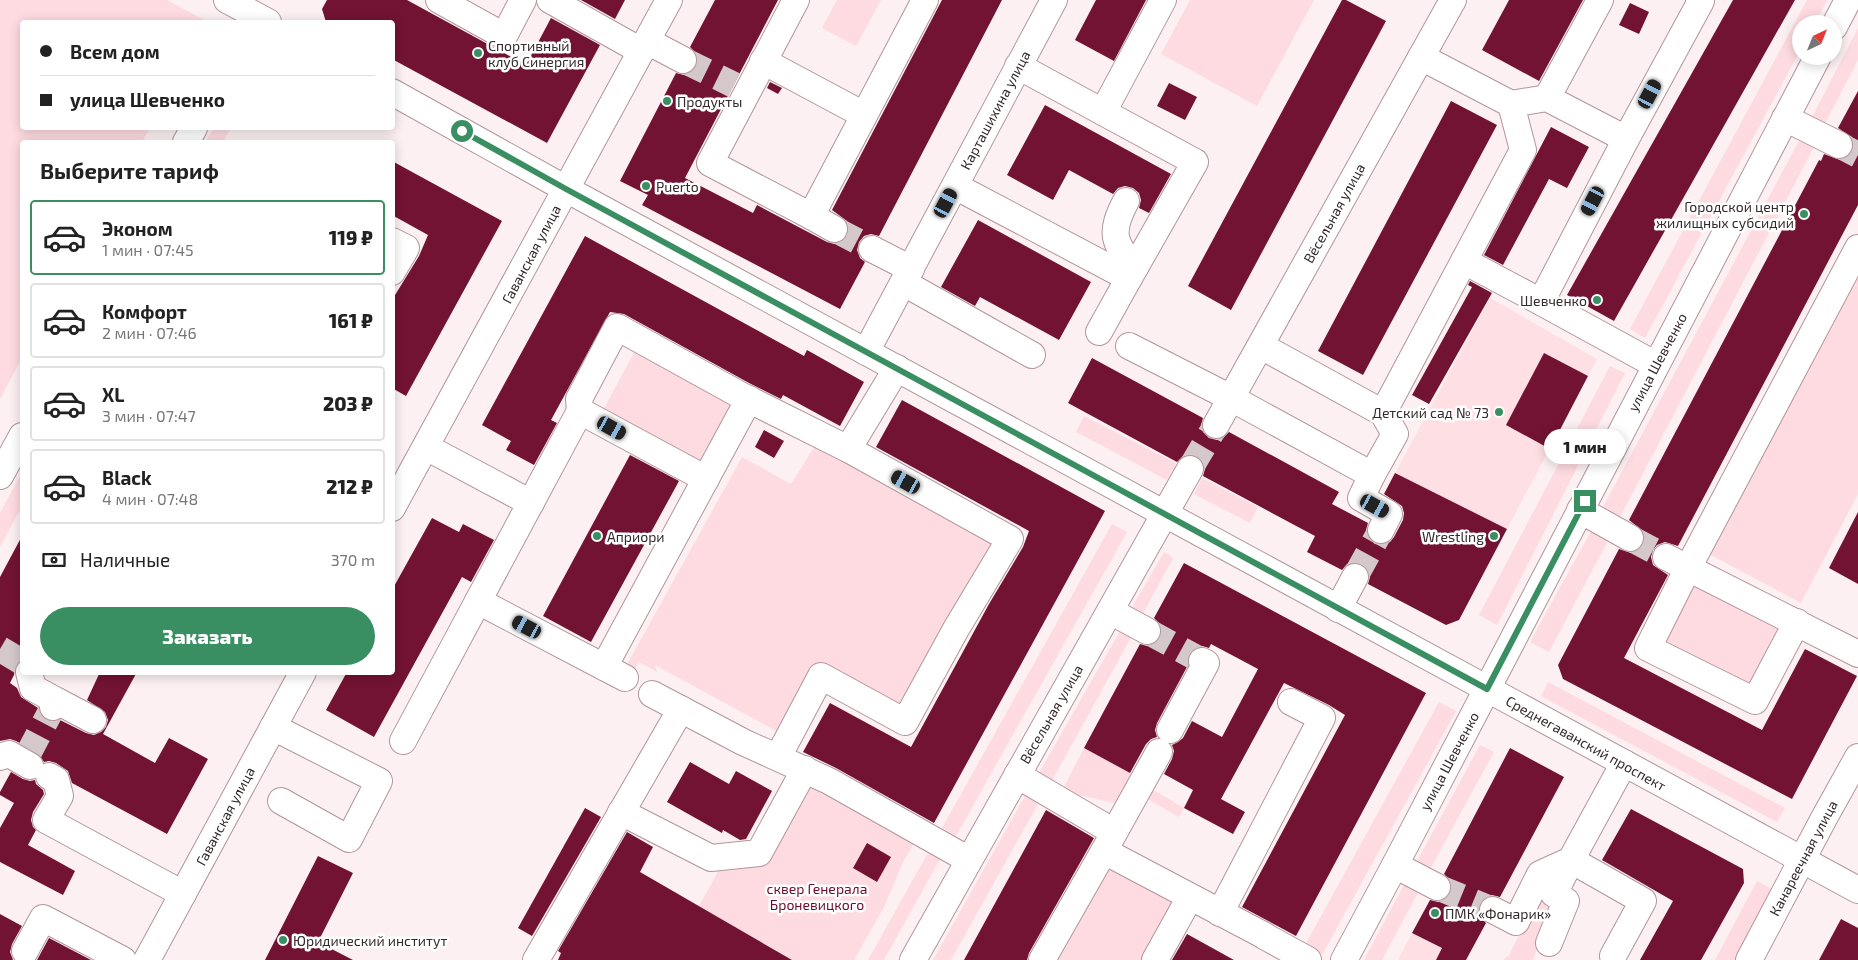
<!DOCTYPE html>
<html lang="ru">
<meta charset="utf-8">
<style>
:root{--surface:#fff;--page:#f6f6f6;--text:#222;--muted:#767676;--line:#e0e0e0;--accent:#3a8f62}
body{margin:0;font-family:"Exo 2",sans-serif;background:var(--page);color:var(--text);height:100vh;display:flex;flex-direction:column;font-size:19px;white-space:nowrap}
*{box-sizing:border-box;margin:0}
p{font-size:16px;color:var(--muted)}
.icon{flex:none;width:28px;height:28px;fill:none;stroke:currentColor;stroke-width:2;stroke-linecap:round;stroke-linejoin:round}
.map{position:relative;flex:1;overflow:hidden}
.details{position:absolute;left:20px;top:140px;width:375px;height:535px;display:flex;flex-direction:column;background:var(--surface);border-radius:5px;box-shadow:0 2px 12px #0003}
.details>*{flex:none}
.banner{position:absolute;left:20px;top:20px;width:375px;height:110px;border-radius:5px;box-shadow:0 2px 12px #0003;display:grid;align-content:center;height:110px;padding:0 20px;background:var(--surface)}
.needle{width:32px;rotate:43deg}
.fabs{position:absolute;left:1792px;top:15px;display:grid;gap:10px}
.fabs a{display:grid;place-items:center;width:50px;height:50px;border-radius:50%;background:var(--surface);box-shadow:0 2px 12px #0003;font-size:25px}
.end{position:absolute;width:22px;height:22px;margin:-11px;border:6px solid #3a8f62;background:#fff;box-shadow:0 0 0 2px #fff}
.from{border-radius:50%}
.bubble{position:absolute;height:35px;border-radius:18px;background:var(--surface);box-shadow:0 2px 12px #0003;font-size:16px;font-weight:800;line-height:35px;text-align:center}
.car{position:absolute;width:15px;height:30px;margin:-15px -8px;border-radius:6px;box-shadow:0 0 4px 1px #0007;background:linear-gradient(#222 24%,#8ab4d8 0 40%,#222 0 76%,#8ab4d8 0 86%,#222 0)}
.banner b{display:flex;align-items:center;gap:18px;height:48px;font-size:19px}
.banner b+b{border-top:1px solid var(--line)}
.banner i{width:12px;height:12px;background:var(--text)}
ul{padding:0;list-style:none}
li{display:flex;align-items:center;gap:15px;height:75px;margin:0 10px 8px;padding:0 10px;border:2px solid var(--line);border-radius:5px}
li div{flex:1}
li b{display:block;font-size:19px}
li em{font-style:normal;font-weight:800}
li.active{border-color:var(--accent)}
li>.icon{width:45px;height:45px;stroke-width:1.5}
h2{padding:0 20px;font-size:22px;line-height:60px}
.pay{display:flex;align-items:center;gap:12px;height:55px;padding:0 20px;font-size:19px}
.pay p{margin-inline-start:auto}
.action{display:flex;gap:10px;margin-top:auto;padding:10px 20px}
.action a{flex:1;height:58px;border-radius:30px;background:var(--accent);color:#fff;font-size:20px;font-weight:800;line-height:58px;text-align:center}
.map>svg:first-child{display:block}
.built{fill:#fedfe4}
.green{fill:#fedbe0}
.building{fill:#721333}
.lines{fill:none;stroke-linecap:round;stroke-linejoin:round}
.minor-tunnel{stroke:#d4c8ca;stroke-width:26;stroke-dasharray:26 13;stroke-linecap:butt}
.minor-casing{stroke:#b1969a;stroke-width:28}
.minor{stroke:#fff;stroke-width:26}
.route{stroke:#3a8f62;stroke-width:6}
.poi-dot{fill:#3a8f62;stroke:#fff;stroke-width:2}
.labels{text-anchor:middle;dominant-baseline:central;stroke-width:5;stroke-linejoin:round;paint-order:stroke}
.poi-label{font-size:14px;fill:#34292b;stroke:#fff;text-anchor:start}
.street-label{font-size:14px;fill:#34292b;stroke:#fff}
.park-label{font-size:14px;fill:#6b0c2d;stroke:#fff}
</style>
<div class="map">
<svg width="1858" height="960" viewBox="0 0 1858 960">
<rect width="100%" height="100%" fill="#fcf0f2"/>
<g class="built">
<polygon points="1490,298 1597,359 1507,529 1395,473"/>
<polygon points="1412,933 1463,960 1398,960"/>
</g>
<g class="green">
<polygon points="0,0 167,0 208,22 22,22 22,128 150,128 142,142 22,142 22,358 0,399"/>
<polygon points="837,0 881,0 856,46 822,28"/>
<polygon points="1190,0 1314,0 1257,106 1161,54"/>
<polygon points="1807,0 1827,0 1815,24 1801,24 1801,49 1645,338 1630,329"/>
<polygon points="1858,28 1858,60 1821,131 1809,123"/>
<polygon points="214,128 231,128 223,142 205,142"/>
<polygon points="1800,139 1814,147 1619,519 1602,509"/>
<polygon points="1858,271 1858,494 1801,603 1709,554"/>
<polygon points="637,347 735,401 697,469 600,416"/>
<polygon points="1610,366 1625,373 1497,625 1479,615"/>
<polygon points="1084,416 1176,463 1167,480 1076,432"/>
<polygon points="820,438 1000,537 903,712 815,664 778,732 655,665 657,672 639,662 630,678 625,668 742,457 791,484"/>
<polygon points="22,472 22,506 0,547 0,513"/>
<polygon points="1202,478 1258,507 1250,523 1194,494"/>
<polygon points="1112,524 1127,532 956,836 942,828"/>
<polygon points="1594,526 1611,535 1549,652 1530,642"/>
<polygon points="1164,552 1173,558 1140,619 1129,613"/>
<polygon points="1692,583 1782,628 1752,687 1663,641"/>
<polygon points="1123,626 1134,632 1049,786 1036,778"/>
<polygon points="1548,682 1785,808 1777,822 1541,696"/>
<polygon points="1439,702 1456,711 1322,955 1304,947"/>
<polygon points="1480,745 1494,752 1428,873 1415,865"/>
<polygon points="1084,748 1139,778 1123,805 1062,791"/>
<polygon points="1145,785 1184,808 1179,817 1139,794"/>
<polygon points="814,788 918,836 903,862 884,907 854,960 792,960 699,906 720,868 760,867 773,846 802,792"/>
<polygon points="1025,796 1038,804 951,960 933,960"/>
<polygon points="929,851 941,857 884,960 868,960"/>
<polygon points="1108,861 1176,899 1142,960 1053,960"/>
<polygon points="1407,879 1421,887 1382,960 1364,960"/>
<polygon points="1757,881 1775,891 1738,960 1715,960"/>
<polygon points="1543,901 1548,903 1551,912 1533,960 1503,960 1509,955 1533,907 1538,902"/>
</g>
<g class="building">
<polygon points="327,0 407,0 526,65 551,18 600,45 547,143 392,59 392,22 326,22 322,9"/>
<polygon points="581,0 625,0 615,19"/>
<polygon points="715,0 778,0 685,178 753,213 757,205 827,242 834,244 841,242 847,237 849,228 847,221 832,210 942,0 1002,0 879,236 871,234 864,236 859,242 857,250 860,258 865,262 840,309 642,205 648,195 620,181 676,73 684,75 691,72 696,67 698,59 695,52 690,47"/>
<polygon points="1096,0 1146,0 1114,61 1075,40"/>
<polygon points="1342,0 1346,0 1386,21 1231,310 1188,286"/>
<polygon points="1509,0 1583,0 1539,81 1482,50"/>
<polygon points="1733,0 1795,0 1614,321 1567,295"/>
<polygon points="1630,3 1649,12 1639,34 1619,25"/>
<polygon points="770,82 782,88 778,94 767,88"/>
<polygon points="1169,83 1197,97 1185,120 1157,106"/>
<polygon points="1858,91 1858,205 1678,546 1665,542 1657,545 1653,550 1651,557 1653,565 1668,575 1624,658 1762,730 1805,649 1857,676 1792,799 1563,679 1558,665 1619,549 1631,553 1638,551 1643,545 1645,537 1643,531 1629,520 1819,160 1821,161 1824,154 1840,160 1847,158 1852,152 1854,145 1852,137 1838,128"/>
<polygon points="1451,101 1497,125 1363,375 1318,351"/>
<polygon points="1045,105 1171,174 1149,213 1139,208 1141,200 1139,193 1133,188 1125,186 1118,188 1113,194 1069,170 1053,200 1007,175"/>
<polygon points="1551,127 1589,147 1567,188 1549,179 1503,265 1484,255"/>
<polygon points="392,161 502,221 406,396 392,388 392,300 419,256 428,235 392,215"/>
<polygon points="978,220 1091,282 1059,340 980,297 975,306 941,287"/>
<polygon points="585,236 804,356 807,350 864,382 840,426 783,395 781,399 749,383 624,314 610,312 551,420 557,423 534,465 506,450 511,441 482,425"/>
<polygon points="1470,281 1492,293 1429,404 1412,395 1472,287 1468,285"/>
<polygon points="1544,353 1588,376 1550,449 1506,425"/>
<polygon points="1092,358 1203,418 1201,425 1203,432 1209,438 1217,440 1223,438 1229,432 1339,492 1332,504 1368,523 1366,530 1368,538 1375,544 1382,545 1390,542 1394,537 1403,520 1404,513 1402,506 1384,494 1395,473 1507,529 1459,620 1446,625 1368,584 1370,577 1368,569 1362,564 1355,562 1347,564 1342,570 1307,552 1315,536 1203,476 1205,469 1203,462 1197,456 1190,454 1183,456 1177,462 1068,403"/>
<polygon points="902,400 1105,511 934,823 836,768 803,752 830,703 911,747 989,604 1023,547 1029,531 876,447"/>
<polygon points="764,430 784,441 774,458 755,447"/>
<polygon points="630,455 679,481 591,642 543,616"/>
<polygon points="1858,512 1858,584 1829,568"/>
<polygon points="432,518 459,532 463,524 494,540 471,582 462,577 374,737 326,710 347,672 392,672 392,590"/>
<polygon points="22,536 22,659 18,662 15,667 14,675 10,683 17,688 21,697 38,708 40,714 45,720 53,722 60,720 86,733 94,735 101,732 106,727 108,720 105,712 87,700 100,672 137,672 103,734 155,763 169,738 208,759 167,834 72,783 68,771 56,763 49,761 44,762 38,753 16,741 10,739 0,741 0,577"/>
<polygon points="1184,563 1426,693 1296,936 1242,907 1345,715 1329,705 1284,683 1221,799 1245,812 1233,834 1184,808 1193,790 1164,774 1172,759 1174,751 1172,745 1178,742 1183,738 1192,721 1222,737 1258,669 1211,644 1209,648 1202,646 1194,648 1188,655 1188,665 1157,723 1155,730 1157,737 1151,739 1146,744 1130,773 1084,748 1140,644 1147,646 1154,644 1160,638 1162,631 1160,624 1154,618"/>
<polygon points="1510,748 1564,777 1500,897 1492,895 1485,898 1480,903 1478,911 1481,918 1486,923 1466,960 1436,960 1442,948 1412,933 1430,900 1438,902 1445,899 1450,894 1452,886 1449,879 1444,874"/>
<polygon points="690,762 729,784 736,771 772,791 746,839 740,840 723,830 722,833 667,802"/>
<polygon points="11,772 23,779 30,781 35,780 36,784 43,790 44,794 33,812 31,820 33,827 36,830 28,845 75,871 63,895 0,862 0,828 14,803 0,795 0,792"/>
<polygon points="585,808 601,817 532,936 518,928"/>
<polygon points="1631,809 1743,869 1744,883 1701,960 1640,960 1673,901 1602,860"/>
<polygon points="1046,810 1094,838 1029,953 1027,960 964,960"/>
<polygon points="627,832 653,847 640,872 792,960 558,960 561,953 558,951"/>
<polygon points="867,843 891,857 877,882 853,868"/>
<polygon points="318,856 353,873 318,942 353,960 265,960"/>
<polygon points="0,914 22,926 12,944 10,952 13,960 0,960"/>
<polygon points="1841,919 1858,928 1858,960 1819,960"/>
<polygon points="1187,934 1234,960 1172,960"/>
<polygon points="49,938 91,960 37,960"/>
</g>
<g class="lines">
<g class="minor-tunnel">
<polyline points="683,60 734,85"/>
<polyline points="1839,145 1858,155"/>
<polyline points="834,229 872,249"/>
<polyline points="1190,469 1216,425"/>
<polyline points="1630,538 1666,557"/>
<polyline points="1355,577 1381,530"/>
<polyline points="1147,631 1202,661"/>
<polyline points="0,649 22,662"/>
<polyline points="26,758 53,707"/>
<polyline points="1437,887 1493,910"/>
</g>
<defs>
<g id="minor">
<polyline points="227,0 268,22"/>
<polyline points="439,0 504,36 523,0"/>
<polyline points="550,0 641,51"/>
<polyline points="796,0 710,163 811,216 925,0"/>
<polyline points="1834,27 1848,0"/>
<polyline points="647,41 683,60"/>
<polyline points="763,61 864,115"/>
<polyline points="392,92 566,189 1858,890"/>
<polyline points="1547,98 1600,0"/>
<polyline points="1511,104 1547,98 1626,139"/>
<polyline points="1103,112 1163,0"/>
<polyline points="1785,118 1839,145"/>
<polyline points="186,142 194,128"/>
<polyline points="955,186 1129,278 1195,162 1018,66"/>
<path d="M1126,201C1110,231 1112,243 1135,267"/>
<polyline points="811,216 834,229"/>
<polyline points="392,241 406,248 392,272"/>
<polyline points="872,249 911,269"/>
<polyline points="1464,261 1541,302"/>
<polyline points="904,283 1032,355"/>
<polyline points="1099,332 1129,278"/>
<polyline points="1129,346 1231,398 1372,475 1395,434 1383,413"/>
<polyline points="1261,346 1383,413 1523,150 1511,104 1421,57"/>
<polyline points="866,352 1054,0"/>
<polyline points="1656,365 1541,302 1626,139 1701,1 1699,0"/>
<polyline points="1216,425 1453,0"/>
<polyline points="426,447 531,503"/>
<polyline points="848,449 897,368"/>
<polyline points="1372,475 1361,498 1389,514 1381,530"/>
<polyline points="0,476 22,436"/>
<polyline points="706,479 580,411 579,399 617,327 742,396 848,449 1010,539 956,629 905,722 821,676 778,757"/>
<polyline points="392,508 669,0"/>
<polyline points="1580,510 1630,538"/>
<polyline points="1666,557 1858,654"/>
<polyline points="478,601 625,678"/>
<polyline points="1338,609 1355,577"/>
<polyline points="1110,611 1147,631"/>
<polyline points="1797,622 1755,701 1648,648 1688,568 1858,248"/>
<polyline points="604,667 749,399"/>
<polyline points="29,672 33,688 57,701 53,707"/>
<polyline points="652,694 743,742 829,781 969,860"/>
<polyline points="57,701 93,720"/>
<polyline points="273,727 379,781 349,839 281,801"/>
<polyline points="1170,730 1206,663 1202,661"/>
<polyline points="403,741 580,411"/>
<polyline points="1159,752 1104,851 1265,936"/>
<polyline points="0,757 9,754 30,766"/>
<polyline points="1017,775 1114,832"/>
<polyline points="49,776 56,780 60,796 46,820 183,894"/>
<polyline points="621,812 711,858 759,853 805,769"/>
<polyline points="1395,865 1437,887"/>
<polyline points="1493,910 1516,922 1540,874 1571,860 1624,763"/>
<polyline points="1220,913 1322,718 1291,702"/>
<polyline points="1266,937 1308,960"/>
<polyline points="1549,943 1566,901 1554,894 1571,860 1643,901 1613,956"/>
<polyline points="25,951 43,918 123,960"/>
<polyline points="147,960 303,672"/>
<polyline points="536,960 681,709"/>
<polyline points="913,960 1190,469"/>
<polyline points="1042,960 1104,851"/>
<polyline points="1155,960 1190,897"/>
<polyline points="1344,960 1395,865 1818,56"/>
<polyline points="1749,960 1823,820 1858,757"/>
</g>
</defs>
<use href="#minor" class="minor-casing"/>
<use href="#minor" class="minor"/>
</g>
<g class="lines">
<polyline class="route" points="462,131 566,189 1487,689 1585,501"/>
</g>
<g class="poi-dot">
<circle cx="478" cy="53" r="5"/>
<circle cx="667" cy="101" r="5"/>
<circle cx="646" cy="186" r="5"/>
<circle cx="1804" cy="214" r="5"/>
<circle cx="1597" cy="300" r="5"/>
<circle cx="1499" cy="412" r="5"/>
<circle cx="597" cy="536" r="5"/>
<circle cx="1494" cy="536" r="5"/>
<circle cx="1435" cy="913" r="5"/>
<circle cx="283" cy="940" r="5"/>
</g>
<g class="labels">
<g class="poi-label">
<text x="488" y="45">Спортивный<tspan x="488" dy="16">клуб Синергия</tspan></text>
<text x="677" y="101">Продукты</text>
<text x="656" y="186">Puerto</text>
<text x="1794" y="206" text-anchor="end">Городской центр<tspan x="1794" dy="16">жилищных субсидий</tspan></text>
<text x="1587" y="300" text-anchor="end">Шевченко</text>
<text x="1489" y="412" text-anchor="end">Детский сад № 73</text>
<text x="607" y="536">Априори</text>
<text x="1484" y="536" text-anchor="end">Wrestling</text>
<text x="1445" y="913">ПМК «Фонарик»</text>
<text x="293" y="940">Юридический институт</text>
</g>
<g class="street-label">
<text transform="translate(995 110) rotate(-62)">Карташихина улица</text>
<text transform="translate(1334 213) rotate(-61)">Вёсельная улица</text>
<text transform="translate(531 254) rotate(-62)">Гаванская улица</text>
<text transform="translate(1657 362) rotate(-62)">улица Шевченко</text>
<text transform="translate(1051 714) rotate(-60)">Вёсельная улица</text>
<text transform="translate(1586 743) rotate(29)">Среднегаванский проспект</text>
<text transform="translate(1449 761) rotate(-62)">улица Шевченко</text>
<text transform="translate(225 816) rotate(-62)">Гаванская улица</text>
<text transform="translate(1803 858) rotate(-62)">Канареечная улица</text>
</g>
<g class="park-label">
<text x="817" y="888">сквер Генерала<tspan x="817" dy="16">Броневицкого</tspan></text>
</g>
</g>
</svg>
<div class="fabs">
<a><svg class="needle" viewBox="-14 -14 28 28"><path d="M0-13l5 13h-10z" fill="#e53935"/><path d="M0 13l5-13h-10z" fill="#767676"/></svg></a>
</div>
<i class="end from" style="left:462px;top:131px"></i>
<i class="end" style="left:1585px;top:501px"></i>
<div class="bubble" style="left:1544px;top:429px;width:82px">1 мин</div>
<i class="car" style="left:1650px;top:94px;rotate:28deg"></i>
<i class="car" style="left:1593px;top:201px;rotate:208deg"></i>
<i class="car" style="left:946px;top:203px;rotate:28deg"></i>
<i class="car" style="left:612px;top:428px;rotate:119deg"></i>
<i class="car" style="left:906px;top:482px;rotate:299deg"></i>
<i class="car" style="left:1375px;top:506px;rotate:119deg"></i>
<i class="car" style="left:527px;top:627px;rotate:298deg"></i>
<div class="banner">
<b><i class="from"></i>Всем дом</b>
<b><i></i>улица Шевченко</b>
</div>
<section class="details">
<h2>Выберите тариф</h2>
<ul>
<li class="active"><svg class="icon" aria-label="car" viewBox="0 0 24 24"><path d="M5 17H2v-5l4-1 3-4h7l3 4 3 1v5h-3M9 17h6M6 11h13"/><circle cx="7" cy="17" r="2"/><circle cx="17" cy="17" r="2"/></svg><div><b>Эконом</b><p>1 мин · 07:45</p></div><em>119 ₽</em></li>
<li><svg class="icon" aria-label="car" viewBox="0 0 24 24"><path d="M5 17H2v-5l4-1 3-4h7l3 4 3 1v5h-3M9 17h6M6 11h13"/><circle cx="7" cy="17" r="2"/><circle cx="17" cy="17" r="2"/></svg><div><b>Комфорт</b><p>2 мин · 07:46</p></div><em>161 ₽</em></li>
<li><svg class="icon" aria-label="car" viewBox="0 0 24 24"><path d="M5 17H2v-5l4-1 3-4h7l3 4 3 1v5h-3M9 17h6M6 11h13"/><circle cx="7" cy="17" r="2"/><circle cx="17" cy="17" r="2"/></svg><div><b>XL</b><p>3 мин · 07:47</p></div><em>203 ₽</em></li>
<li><svg class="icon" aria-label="car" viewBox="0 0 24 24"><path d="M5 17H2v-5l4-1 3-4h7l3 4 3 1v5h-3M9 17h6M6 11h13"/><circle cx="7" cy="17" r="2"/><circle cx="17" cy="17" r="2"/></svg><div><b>Black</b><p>4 мин · 07:48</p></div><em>212 ₽</em></li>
</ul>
<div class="pay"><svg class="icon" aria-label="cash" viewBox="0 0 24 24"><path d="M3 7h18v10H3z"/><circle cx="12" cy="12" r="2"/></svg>Наличные<p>370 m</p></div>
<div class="action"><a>Заказать</a></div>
</section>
</div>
